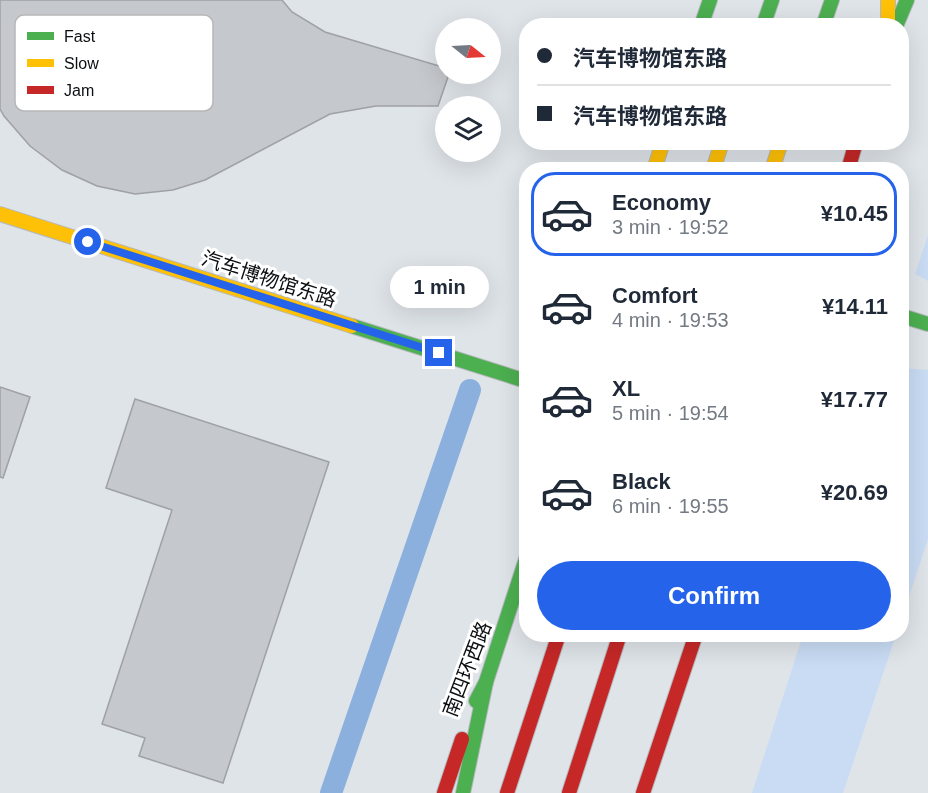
<!DOCTYPE html>
<meta charset="utf-8">
<style>
:root{--surface:#fff;--page:#f2f2f3;--text:#1f2937;--muted:#747a83;--line:#e0e1e3;--accent:#2563eb}
body{margin:0;font-family:Arial,"Noto Sans SC",sans-serif;background:var(--page);color:var(--text);height:100vh;display:flex;flex-direction:column;font-size:22px;white-space:nowrap}
*{box-sizing:border-box;margin:0}
p{font-size:20px;color:var(--muted)}
.icon{flex:none;width:33px;height:33px;fill:none;stroke:currentColor;stroke-width:2;stroke-linecap:round;stroke-linejoin:round}
.map{position:relative;flex:1;overflow:hidden}
.side{position:absolute;left:519px;top:162px;width:390px;height:480px;display:flex;flex-direction:column;background:var(--surface);border-radius:24px;box-shadow:0 6px 24px #0002}
.side>*{flex:none}
.guide{position:absolute;left:519px;top:18px;width:390px;height:132px;border-radius:24px;box-shadow:0 6px 24px #0002;display:grid;align-content:center;height:132px;padding:0 18px;background:var(--surface)}
.needle{width:39px;rotate:108deg}
.tools{position:absolute;left:435px;top:18px;display:grid;gap:12px}
.tools a{display:grid;place-items:center;width:66px;height:66px;border-radius:50%;background:var(--surface);box-shadow:0 6px 24px #0002;font-size:30px}
.end{position:absolute;width:27px;height:27px;margin:-14px;border:8px solid #2563eb;background:#fff;box-shadow:0 0 0 3px #fff}
.from{border-radius:50%}
.bubble{position:absolute;height:42px;border-radius:21px;background:var(--surface);box-shadow:0 6px 24px #0002;font-size:20px;font-weight:600;line-height:42px;text-align:center}
.guide b{display:flex;align-items:center;gap:21px;height:57px;font-size:22px}
.guide b+b{border-top:2px solid var(--line)}
.guide i{width:15px;height:15px;background:var(--text)}
ul{padding:10px 0 0;list-style:none}
li{display:flex;align-items:center;gap:18px;height:84px;margin:0 12px 9px;padding:0 6px;border:3px solid transparent;border-radius:24px}
li div{flex:1}
li b{display:block;font-size:22px}
li em{font-style:normal;font-weight:600}
li.active{border-color:var(--accent)}
li>.icon{width:54px;height:54px;stroke-width:1.5}
.action{display:flex;gap:12px;margin-top:auto;padding:12px 18px}
.action a{flex:1;height:69px;border-radius:36px;background:var(--accent);color:#fff;font-size:24px;font-weight:600;line-height:69px;text-align:center}
.map>svg:first-child{display:block}
.green{fill:#c9dcf4}
.lines{fill:none;stroke-linecap:round;stroke-linejoin:round}
.canal{stroke:#8cb0de;stroke-width:22}
.building{fill:#c5c8cc;stroke:#9ea1a5;stroke-width:1.5}
.fast-casing{stroke:#b5b8bc;stroke-width:16}
.slow-casing{stroke:#b5b8bc;stroke-width:16}
.jam-casing{stroke:#b5b8bc;stroke-width:16}
.fast{stroke:#4caf50;stroke-width:14}
.slow{stroke:#ffc107;stroke-width:14}
.jam{stroke:#c62828;stroke-width:14}
.route{stroke:#2563eb;stroke-width:8}
.labels{text-anchor:middle;dominant-baseline:central;stroke-width:6;stroke-linejoin:round;paint-order:stroke}
.street-label{font-size:20px;fill:#0c0f12;stroke:#fff}
.key{fill:#fff;stroke:#b6b7b8;stroke-width:1.5}
.key-label{font-size:16px;fill:#0c0f12}
</style>
<div class="map">
<svg width="928" height="793" viewBox="0 0 928 793">
<rect width="100%" height="100%" fill="#dfe4e9"/>
<g class="green">
<polygon points="928,235 928,281 915,274"/>
<polygon points="902,368 928,370 928,539 902,618"/>
<polygon points="803,635 896,635 843,793 752,793"/>
</g>
<g class="lines">
<polyline class="canal" points="331,793 470,390"/>
</g>
<g class="building">
<polygon points="0,0 282,0 292,12 325,32 446,68 446,74 449,74 438,106 376,106 330,114 205,180 173,190 135,194 97,186 62,170 30,146 4,116 0,109"/>
<polygon points="0,387 30,397 3,478 0,477"/>
<polygon points="135,399 329,462 223,783 139,756 145,738 102,724 172,510 106,488"/>
</g>
<g class="lines">
<defs>
<g id="fast">
<polyline points="701,26 710,0"/>
<polyline points="763,26 772,0"/>
<polyline points="823,26 832,0"/>
<polyline points="896,26 907,0"/>
<polyline points="902,316 928,324"/>
<polyline points="352,326 526,381"/>
<polyline points="476,701 486,682 526,559"/>
<polyline points="463,793 486,682"/>
</g>
<g id="slow">
<polyline points="888,0 888,26"/>
<polyline points="654,170 663,142"/>
<polyline points="713,170 722,142"/>
<polyline points="772,170 781,142"/>
<polyline points="0,214 352,326"/>
</g>
<g id="jam">
<polyline points="848,170 856,142"/>
<polyline points="444,793 462,739"/>
<polyline points="507,793 559,634"/>
<polyline points="569,793 620,634"/>
<polyline points="643,793 696,634"/>
</g>
</defs>
<use href="#fast" class="fast-casing"/>
<use href="#slow" class="slow-casing"/>
<use href="#jam" class="jam-casing"/>
<use href="#fast" class="fast"/>
<use href="#slow" class="slow"/>
<use href="#jam" class="jam"/>
</g>
<g class="lines">
<polyline class="route" points="88,242 439,353"/>
</g>
<g class="labels">
<g class="street-label">
<text transform="translate(269 279) rotate(18)">汽车博物馆东路</text>
<text transform="translate(467 669) rotate(-69)">南四环西路</text>
</g>
</g>
<rect x="15" y="15" width="198" height="96" rx="9" class="key"/>
<rect x="27" y="32" width="27" height="8" fill="#4caf50"/>
<rect x="27" y="59" width="27" height="8" fill="#ffc107"/>
<rect x="27" y="86" width="27" height="8" fill="#c62828"/>
<g class="key-label">
<text x="64" y="42">Fast</text>
<text x="64" y="69">Slow</text>
<text x="64" y="96">Jam</text>
</g>
</svg>
<div class="tools">
<a><svg class="needle" viewBox="-14 -14 28 28"><path d="M0-13l5 13h-10z" fill="#e53935"/><path d="M0 13l5-13h-10z" fill="#747a83"/></svg></a>
<a><svg class="icon" aria-label="layers" viewBox="0 0 24 24"><path d="M12 4l9 5-9 5-9-5zM3 14l9 5 9-5"/></svg></a>
</div>
<i class="end from" style="left:88px;top:242px"></i>
<i class="end" style="left:439px;top:353px"></i>
<div class="bubble" style="left:390px;top:266px;width:99px">1 min</div>
<div class="guide">
<b><i class="from"></i>汽车博物馆东路</b>
<b><i></i>汽车博物馆东路</b>
</div>
<section class="side">
<ul>
<li class="active"><svg class="icon" aria-label="car" viewBox="0 0 24 24"><path d="M5 17H2v-5l4-1 3-4h7l3 4 3 1v5h-3M9 17h6M6 11h13"/><circle cx="7" cy="17" r="2"/><circle cx="17" cy="17" r="2"/></svg><div><b>Economy</b><p>3 min · 19:52</p></div><em>¥10.45</em></li>
<li><svg class="icon" aria-label="car" viewBox="0 0 24 24"><path d="M5 17H2v-5l4-1 3-4h7l3 4 3 1v5h-3M9 17h6M6 11h13"/><circle cx="7" cy="17" r="2"/><circle cx="17" cy="17" r="2"/></svg><div><b>Comfort</b><p>4 min · 19:53</p></div><em>¥14.11</em></li>
<li><svg class="icon" aria-label="car" viewBox="0 0 24 24"><path d="M5 17H2v-5l4-1 3-4h7l3 4 3 1v5h-3M9 17h6M6 11h13"/><circle cx="7" cy="17" r="2"/><circle cx="17" cy="17" r="2"/></svg><div><b>XL</b><p>5 min · 19:54</p></div><em>¥17.77</em></li>
<li><svg class="icon" aria-label="car" viewBox="0 0 24 24"><path d="M5 17H2v-5l4-1 3-4h7l3 4 3 1v5h-3M9 17h6M6 11h13"/><circle cx="7" cy="17" r="2"/><circle cx="17" cy="17" r="2"/></svg><div><b>Black</b><p>6 min · 19:55</p></div><em>¥20.69</em></li>
</ul>
<div class="action"><a>Confirm</a></div>
</section>
</div>
